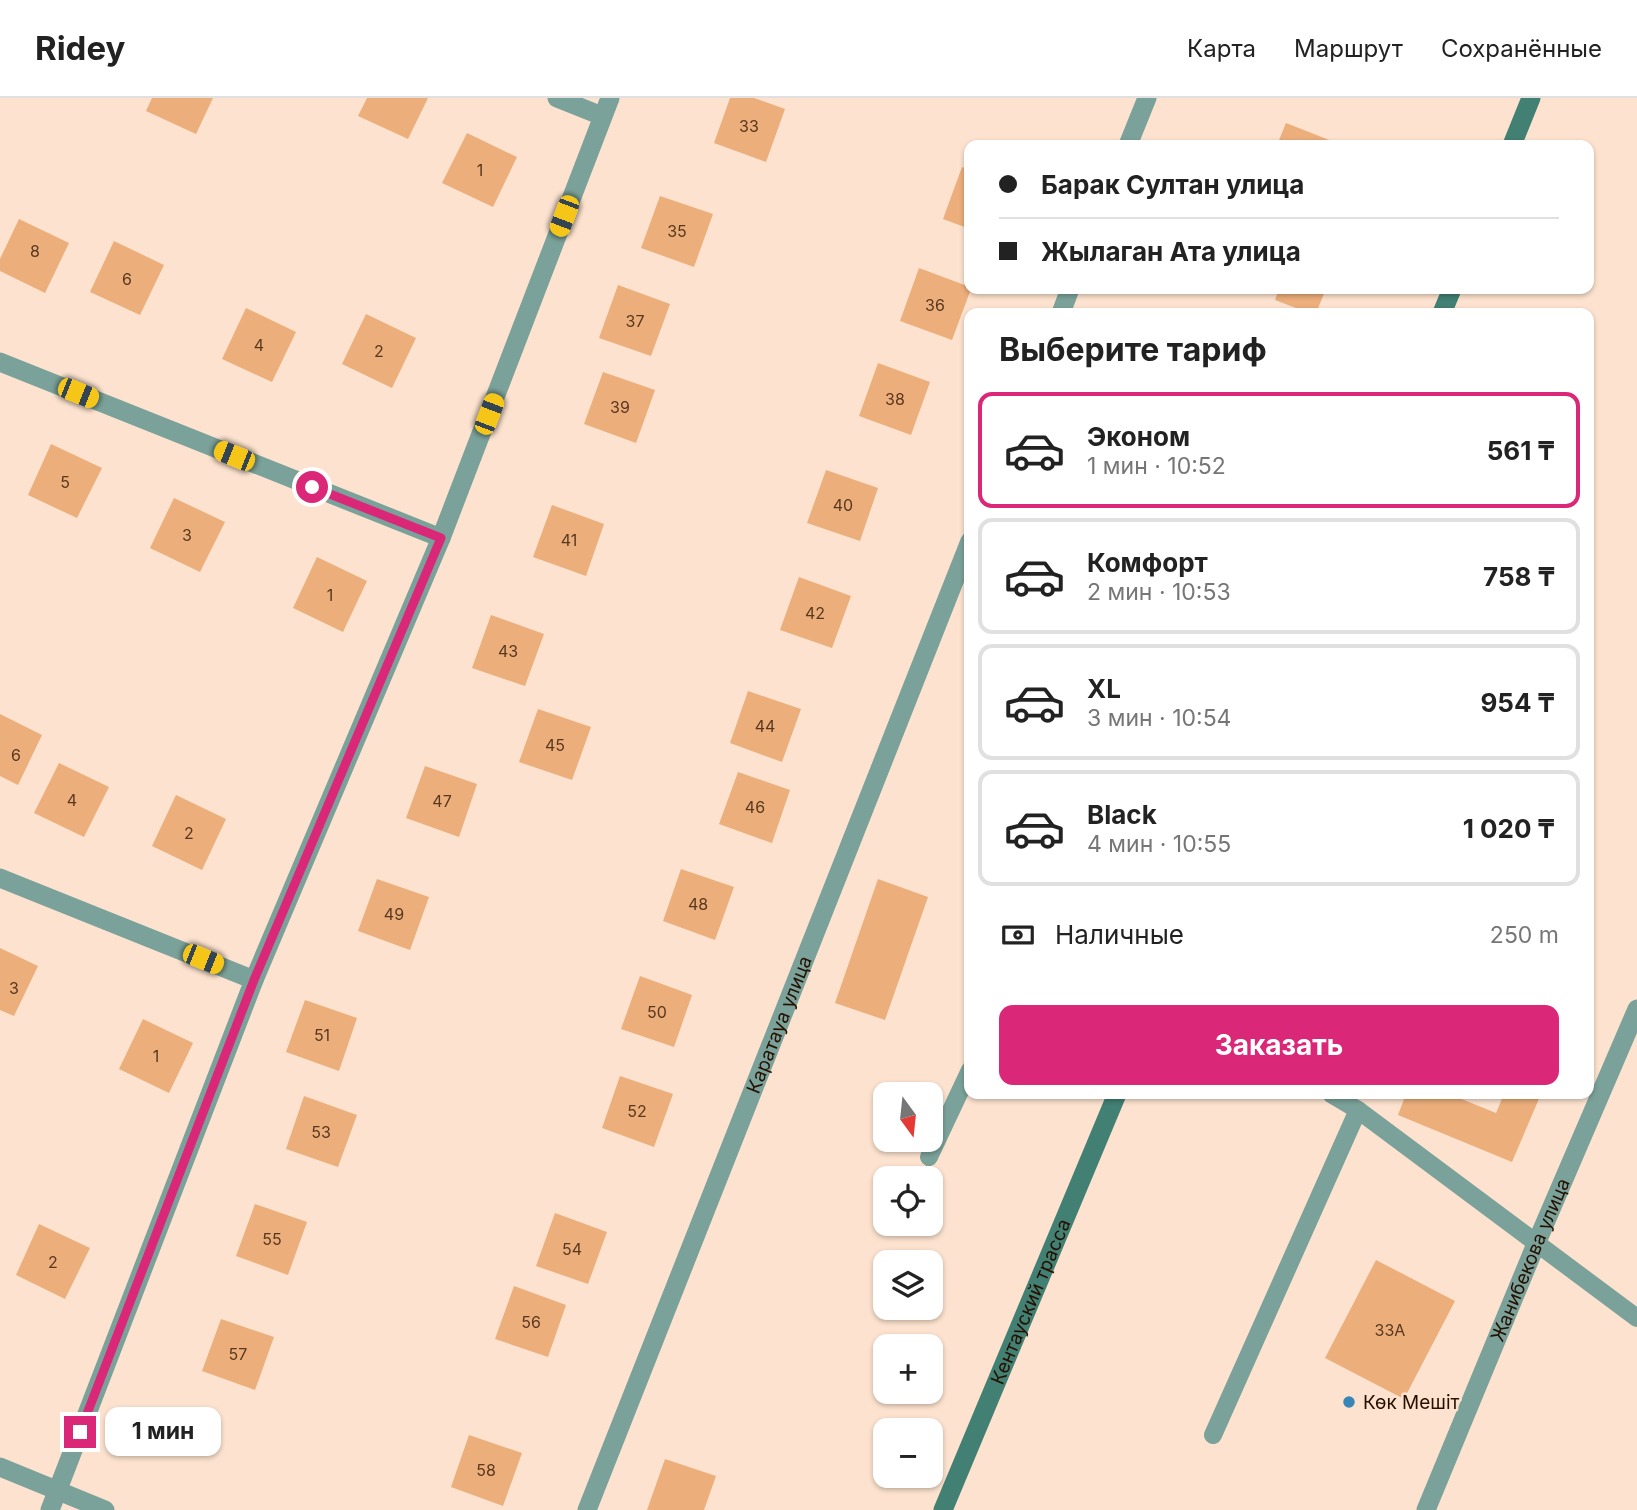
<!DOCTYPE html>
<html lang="ru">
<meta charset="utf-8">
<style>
:root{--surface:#fff;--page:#f6f6f6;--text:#222;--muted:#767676;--line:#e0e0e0;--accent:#db2777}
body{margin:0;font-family:Inter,sans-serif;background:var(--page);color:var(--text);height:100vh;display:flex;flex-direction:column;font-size:26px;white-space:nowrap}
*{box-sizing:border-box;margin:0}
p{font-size:23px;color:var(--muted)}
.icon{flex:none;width:38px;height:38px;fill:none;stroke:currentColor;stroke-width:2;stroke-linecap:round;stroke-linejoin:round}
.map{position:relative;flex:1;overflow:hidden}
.sheet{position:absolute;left:964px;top:210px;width:630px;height:791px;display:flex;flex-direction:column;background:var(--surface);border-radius:14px;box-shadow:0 2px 5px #0004}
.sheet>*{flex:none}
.top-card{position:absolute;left:964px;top:42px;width:630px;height:154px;border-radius:14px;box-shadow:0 2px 5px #0004;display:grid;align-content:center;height:154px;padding:0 35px;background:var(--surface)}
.needle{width:46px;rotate:165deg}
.tools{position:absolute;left:873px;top:984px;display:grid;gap:14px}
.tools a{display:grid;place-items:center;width:70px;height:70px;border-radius:14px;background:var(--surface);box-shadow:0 2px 5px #0004;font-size:35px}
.end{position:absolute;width:32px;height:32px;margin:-16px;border:9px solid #db2777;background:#fff;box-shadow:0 0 0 4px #fff}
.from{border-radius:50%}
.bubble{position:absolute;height:49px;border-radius:14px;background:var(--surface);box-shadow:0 2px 5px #0004;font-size:23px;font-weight:700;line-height:49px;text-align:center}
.car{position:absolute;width:21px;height:42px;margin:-21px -10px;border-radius:9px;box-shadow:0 0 5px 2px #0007;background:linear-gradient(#f5c518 24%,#345 0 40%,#f5c518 0 76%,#345 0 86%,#f5c518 0)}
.top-card b{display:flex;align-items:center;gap:24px;height:66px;font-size:26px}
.top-card b+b{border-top:2px solid var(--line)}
.top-card i{width:18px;height:18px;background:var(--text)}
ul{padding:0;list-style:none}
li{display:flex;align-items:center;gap:21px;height:116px;margin:0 14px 10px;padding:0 21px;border:4px solid var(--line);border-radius:14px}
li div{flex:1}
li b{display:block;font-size:26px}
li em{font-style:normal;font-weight:700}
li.current{border-color:var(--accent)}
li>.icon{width:63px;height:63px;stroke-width:1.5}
h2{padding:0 35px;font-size:32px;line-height:84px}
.pay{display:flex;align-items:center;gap:18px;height:77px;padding:0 35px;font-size:26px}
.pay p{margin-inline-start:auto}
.button{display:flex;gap:14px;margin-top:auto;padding:14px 35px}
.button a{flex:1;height:80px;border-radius:14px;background:var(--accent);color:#fff;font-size:28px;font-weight:700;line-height:80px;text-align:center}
header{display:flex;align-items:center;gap:42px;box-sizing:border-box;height:98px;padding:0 35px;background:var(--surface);border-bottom:2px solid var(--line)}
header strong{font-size:33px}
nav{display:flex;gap:38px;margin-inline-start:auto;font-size:24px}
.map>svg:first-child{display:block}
.building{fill:#ecae7b}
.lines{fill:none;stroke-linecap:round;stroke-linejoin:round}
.service{stroke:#7ba29a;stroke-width:18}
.minor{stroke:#7ba29a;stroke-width:19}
.secondary{stroke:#428074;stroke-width:19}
.route{stroke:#db2777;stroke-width:9}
.poi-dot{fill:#3886b8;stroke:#fde3cf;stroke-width:2.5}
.labels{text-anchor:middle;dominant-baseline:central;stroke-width:5;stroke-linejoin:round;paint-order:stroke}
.number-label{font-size:16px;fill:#58381f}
.street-label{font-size:19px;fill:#261000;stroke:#fde3cf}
.poi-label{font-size:19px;fill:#261000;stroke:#fde3cf;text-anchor:start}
</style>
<header>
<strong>Ridey</strong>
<nav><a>Карта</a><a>Маршрут</a><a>Сохранённые</a></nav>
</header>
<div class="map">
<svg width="1637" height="1412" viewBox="0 0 1637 1412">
<rect width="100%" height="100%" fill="#fde3cf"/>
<g class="building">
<polygon points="152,0 213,0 196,36 146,13"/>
<polygon points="367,0 428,0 408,41 358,18"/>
<polygon points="730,0 754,0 785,11 766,64 714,45"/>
<polygon points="1286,25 1342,47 1277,47"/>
<polygon points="467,35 517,59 493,109 442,85"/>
<polygon points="962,69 970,72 970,131 943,121"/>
<polygon points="660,98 713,116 694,169 641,150"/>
<polygon points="19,121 69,145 45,195 0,173 0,161"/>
<polygon points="114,143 164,167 140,217 90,194"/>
<polygon points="919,170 970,189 971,191 952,242 900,223"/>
<polygon points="618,187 670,206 651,258 599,240"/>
<polygon points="1279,191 1326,191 1316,215 1309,215 1275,202"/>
<polygon points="246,210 296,234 272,284 222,261"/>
<polygon points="366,216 416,240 392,290 342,266"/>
<polygon points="878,265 930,284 911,337 859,318"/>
<polygon points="603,274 655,292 636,345 584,326"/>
<polygon points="51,346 102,370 77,420 28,397"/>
<polygon points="826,372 878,390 860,443 807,425"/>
<polygon points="174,400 225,424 200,474 150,450"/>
<polygon points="552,407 604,426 586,478 533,459"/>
<polygon points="317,459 367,483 343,534 293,510"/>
<polygon points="799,479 851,498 832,550 780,532"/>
<polygon points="491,517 544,536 525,588 472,570"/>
<polygon points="748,593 801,611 782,664 730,645"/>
<polygon points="538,611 591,629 572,682 519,664"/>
<polygon points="0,616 42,637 18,687 0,678"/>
<polygon points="59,665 109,689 84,739 34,715"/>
<polygon points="425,668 477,686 459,739 406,720"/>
<polygon points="738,674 790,692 772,745 719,726"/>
<polygon points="176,697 226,721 202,772 152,748"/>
<polygon points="681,771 734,789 715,842 663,823"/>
<polygon points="377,781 429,799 410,852 358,833"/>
<polygon points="878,781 928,799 885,922 835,905"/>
<polygon points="0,850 38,868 14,918 0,912"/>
<polygon points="640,878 692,897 674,949 621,931"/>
<polygon points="305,902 357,920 339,973 286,954"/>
<polygon points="143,921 193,945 169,995 119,971"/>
<polygon points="620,978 673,996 654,1049 602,1030"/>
<polygon points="1406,996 1449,996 1496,1015 1504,996 1541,996 1512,1064 1398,1017"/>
<polygon points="304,998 357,1017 338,1069 286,1051"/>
<polygon points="255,1106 307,1124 288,1177 236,1158"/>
<polygon points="555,1115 607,1134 588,1186 536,1168"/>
<polygon points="39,1126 90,1150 65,1201 16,1177"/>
<polygon points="1376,1162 1455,1203 1404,1301 1325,1260"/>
<polygon points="514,1188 566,1207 548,1259 495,1241"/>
<polygon points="221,1221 274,1239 255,1292 202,1273"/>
<polygon points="469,1337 522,1355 503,1408 451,1389"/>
<polygon points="665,1361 716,1378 704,1412 647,1412"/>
</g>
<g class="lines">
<g class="service">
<polyline points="1331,996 1358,1012 1637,1220"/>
<polyline points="929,1059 970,972"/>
<polyline points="1213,1337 1358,1012"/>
</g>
<g class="minor">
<polyline points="557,0 602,18"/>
<polyline points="1128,47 1147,0"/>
<polyline points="1061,215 1070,191"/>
<polyline points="0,264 441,440"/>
<polyline points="0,780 254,882"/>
<polyline points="0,1369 105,1412"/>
<polyline points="50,1412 254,882 441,440 610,0"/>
<path id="s1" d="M587,1412L970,443"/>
<path id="s2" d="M1426,1412L1536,1146L1637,911"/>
</g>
<g class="secondary">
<polyline points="1512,47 1531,0"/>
<polyline points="1442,215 1452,191"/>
<path id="s3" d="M943,1412L1117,996"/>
</g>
</g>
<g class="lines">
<polyline class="route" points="80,1334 254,882 441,440 312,389"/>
</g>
<circle class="poi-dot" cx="1349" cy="1304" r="7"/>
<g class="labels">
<g class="number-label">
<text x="749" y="28">33</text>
<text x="480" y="72">1</text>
<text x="677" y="133">35</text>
<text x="35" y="153">8</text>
<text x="127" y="181">6</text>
<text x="935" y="207">36</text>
<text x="635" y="223">37</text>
<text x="259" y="247">4</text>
<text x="379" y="253">2</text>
<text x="895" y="301">38</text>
<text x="620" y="309">39</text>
<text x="65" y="384">5</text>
<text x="843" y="407">40</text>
<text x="187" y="437">3</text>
<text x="569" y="442">41</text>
<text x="330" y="497">1</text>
<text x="815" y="515">42</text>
<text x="508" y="553">43</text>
<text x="765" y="628">44</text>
<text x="555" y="647">45</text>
<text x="16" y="657">6</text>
<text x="72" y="702">4</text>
<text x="442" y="703">47</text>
<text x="755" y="709">46</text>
<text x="189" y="735">2</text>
<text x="698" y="806">48</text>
<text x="394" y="816">49</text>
<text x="14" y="890">3</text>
<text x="657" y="914">50</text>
<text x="322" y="937">51</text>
<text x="156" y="958">1</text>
<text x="637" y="1013">52</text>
<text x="321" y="1034">53</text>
<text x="272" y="1141">55</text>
<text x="572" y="1151">54</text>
<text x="53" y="1164">2</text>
<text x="531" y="1224">56</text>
<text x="1390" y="1232">33А</text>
<text x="238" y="1256">57</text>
<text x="486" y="1372">58</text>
</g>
<g class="street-label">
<text stroke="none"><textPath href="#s1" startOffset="522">Каратауа улица</textPath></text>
<text stroke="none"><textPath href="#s2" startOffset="271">Жанибекова улица</textPath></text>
<text stroke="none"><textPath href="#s3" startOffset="226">Кентауский трасса</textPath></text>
</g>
<g class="poi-label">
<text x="1363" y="1304">Көк Мешіт</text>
</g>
</g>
</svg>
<div class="tools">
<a><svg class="needle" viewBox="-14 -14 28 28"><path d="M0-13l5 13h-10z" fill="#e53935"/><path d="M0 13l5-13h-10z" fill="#767676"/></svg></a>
<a><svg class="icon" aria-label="locate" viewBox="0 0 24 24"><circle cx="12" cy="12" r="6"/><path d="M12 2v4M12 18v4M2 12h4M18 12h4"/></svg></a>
<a><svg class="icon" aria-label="layers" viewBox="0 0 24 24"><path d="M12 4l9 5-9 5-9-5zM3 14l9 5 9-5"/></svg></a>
<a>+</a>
<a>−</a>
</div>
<i class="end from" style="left:312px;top:389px"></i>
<i class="end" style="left:80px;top:1334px"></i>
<div class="bubble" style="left:105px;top:1309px;width:116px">1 мин</div>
<i class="car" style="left:564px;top:118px;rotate:201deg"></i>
<i class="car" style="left:78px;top:295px;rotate:112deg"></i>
<i class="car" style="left:489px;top:316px;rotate:21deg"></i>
<i class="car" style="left:234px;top:358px;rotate:292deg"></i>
<i class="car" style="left:203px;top:861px;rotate:112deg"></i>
<div class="top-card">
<b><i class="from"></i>Барак Султан улица</b>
<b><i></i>Жылаган Ата улица</b>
</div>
<section class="sheet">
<h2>Выберите тариф</h2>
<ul>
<li class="current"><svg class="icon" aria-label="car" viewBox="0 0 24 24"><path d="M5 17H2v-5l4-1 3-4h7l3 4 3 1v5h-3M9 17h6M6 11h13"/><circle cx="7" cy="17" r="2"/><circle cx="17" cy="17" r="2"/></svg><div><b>Эконом</b><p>1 мин · 10:52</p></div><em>561 ₸</em></li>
<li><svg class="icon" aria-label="car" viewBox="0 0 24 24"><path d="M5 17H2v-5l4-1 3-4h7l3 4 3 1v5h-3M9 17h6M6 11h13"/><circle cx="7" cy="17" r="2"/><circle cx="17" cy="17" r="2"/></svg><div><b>Комфорт</b><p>2 мин · 10:53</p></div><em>758 ₸</em></li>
<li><svg class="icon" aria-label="car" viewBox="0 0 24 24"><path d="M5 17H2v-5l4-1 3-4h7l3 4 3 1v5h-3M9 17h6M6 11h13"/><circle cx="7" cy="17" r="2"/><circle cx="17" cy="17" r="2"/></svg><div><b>XL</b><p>3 мин · 10:54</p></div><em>954 ₸</em></li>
<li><svg class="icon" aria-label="car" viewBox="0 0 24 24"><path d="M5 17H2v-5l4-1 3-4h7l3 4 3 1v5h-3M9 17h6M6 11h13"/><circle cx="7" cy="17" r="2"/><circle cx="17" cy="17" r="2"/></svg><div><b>Black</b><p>4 мин · 10:55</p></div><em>1 020 ₸</em></li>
</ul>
<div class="pay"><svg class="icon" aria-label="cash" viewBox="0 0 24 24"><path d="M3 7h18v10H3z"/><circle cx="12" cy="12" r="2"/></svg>Наличные<p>250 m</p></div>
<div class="button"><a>Заказать</a></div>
</section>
</div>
